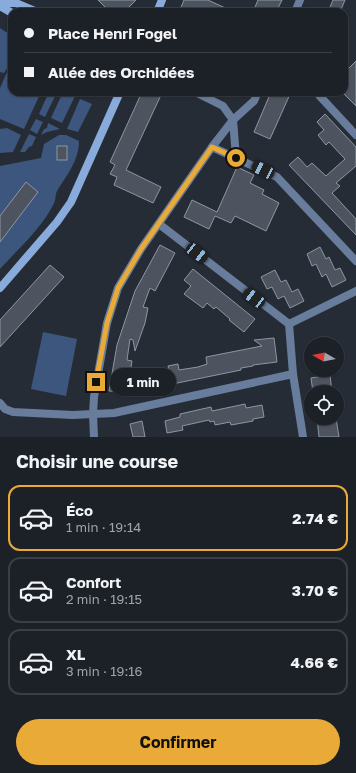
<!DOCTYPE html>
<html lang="fr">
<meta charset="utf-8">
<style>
:root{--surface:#1c2128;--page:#292e34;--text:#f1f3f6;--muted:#a0a3a8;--line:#3a3e45;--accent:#eaaa38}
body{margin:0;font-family:"Golos Text",sans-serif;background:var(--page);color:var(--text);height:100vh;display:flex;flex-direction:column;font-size:15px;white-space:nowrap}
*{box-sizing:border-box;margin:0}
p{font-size:13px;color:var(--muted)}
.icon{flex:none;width:22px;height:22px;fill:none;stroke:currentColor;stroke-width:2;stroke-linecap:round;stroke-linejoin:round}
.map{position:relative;height:437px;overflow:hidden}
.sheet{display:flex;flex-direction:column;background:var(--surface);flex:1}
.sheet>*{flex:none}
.guide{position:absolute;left:8px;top:8px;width:340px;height:88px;border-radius:12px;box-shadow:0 1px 3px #0004,0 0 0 1px var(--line);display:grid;align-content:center;height:88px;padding:0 16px;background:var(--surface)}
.needle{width:26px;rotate:279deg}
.tools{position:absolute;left:304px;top:337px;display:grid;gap:8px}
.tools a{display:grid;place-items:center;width:40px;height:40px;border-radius:50%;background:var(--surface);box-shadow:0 1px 3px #0004,0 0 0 1px var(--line);font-size:20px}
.end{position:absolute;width:18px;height:18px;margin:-9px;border:5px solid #eaaa38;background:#111;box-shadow:0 0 0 2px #111}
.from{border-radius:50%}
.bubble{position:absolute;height:28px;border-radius:14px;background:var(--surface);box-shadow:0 1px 3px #0004,0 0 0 1px var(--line);font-size:13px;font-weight:700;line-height:28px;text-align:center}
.car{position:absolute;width:12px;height:24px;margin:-12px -6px;border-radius:5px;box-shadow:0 0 3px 1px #0007;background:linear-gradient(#222 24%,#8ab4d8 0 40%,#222 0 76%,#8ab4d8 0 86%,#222 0)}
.guide b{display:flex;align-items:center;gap:14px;height:38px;font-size:15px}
.guide b+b{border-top:1px solid var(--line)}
.guide i{width:10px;height:10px;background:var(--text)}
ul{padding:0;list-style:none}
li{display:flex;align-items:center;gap:12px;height:66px;margin:0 8px 6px;padding:0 8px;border:2px solid var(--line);border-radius:12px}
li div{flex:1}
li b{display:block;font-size:15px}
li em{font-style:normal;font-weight:700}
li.active{border-color:var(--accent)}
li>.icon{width:36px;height:36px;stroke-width:1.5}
h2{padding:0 16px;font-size:18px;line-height:48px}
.cta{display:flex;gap:8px;margin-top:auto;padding:8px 16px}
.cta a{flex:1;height:46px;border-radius:24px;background:var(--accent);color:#111;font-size:16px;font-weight:700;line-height:46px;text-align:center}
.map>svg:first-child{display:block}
.green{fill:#3c567d}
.building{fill:#4d545f;stroke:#8d96a2}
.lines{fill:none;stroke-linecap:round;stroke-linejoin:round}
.street{stroke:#687d9c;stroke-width:8}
.secondary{stroke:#89abdc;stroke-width:8}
.route{stroke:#eaaa38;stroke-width:5}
</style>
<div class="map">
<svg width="356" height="437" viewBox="0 0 356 437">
<rect width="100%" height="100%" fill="#262c36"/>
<g class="green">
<polygon points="0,28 9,34 12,42 11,58 9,58 7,62 9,65 4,73 0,72"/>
<polygon points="12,61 12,92 41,92 24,129 0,119 0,88"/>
<polygon points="49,92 57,92 45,117 39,114"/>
<polygon points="63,92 75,96 62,123 51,118"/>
<polygon points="80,99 92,104 78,132 67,129"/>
<polygon points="36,119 43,122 37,134 30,130"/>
<polygon points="48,123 60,129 47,132 41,135 44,129 47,128"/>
<polygon points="7,128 21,135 13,152 0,153 0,129"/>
<polygon points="29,134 36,137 32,146 29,147 25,152 20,152"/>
<path d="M59,135H66L79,141C79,160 67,175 57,191C55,195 56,201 53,205C42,228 17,250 0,269V166L41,158L44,144Z"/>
<polygon points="43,332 77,339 66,396 31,389"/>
</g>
<g class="building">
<polygon points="98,0 136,0 124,12 110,12"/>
<polygon points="184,0 208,0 234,12 179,12"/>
<polygon points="258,0 282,0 276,12 253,12"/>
<polygon points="333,0 345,0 340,12 328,12"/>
<polygon points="356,61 356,106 344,94 344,73"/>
<polygon points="142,92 153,92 161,95 126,170 161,187 153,203 114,185 117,177 110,174 115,165 110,162"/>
<polygon points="271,92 291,92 270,139 254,132"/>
<polygon points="325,114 356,147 356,166 336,183 340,186 332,193 356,219 356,235 289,165 298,157 307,167 312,163 326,176 345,159 329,142 326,145 318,135 324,130 317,122"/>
<rect x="57" y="146" width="10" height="14"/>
<polygon points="237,167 254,175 250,183 264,190 262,194 279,203 266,231 235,216 231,223 215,216 209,229 184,217 192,200 217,212"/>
<polygon points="26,182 38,192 0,242 0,216"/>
<polygon points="160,245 175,253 155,291 150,288 143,307 148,308 145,323 135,351 133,340 130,339 127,360 132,361 127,392 109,391 117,345 135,291"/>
<polygon points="320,247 326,259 329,257 335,270 340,268 346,280 332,287 326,274 322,277 316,264 312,266 307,254"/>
<polygon points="50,265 64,277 0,347 0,320"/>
<polygon points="193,269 255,319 244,332 229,320 230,319 216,307 214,309 207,303 203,308 184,294 191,286 184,280"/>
<polygon points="275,270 281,282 286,280 292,292 298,289 304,301 290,308 284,296 278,299 272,287 267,289 261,277"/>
<polygon points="274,338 277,362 253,365 253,366 241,368 241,370 143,390 139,372 151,370 152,374 169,370 168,366 178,364 179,370 198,367 207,364 206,357 262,346 254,340"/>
<polygon points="330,375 332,392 313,392 311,378"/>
<polygon points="245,404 246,408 262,405 264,417 253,419 253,421 231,425 230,422 215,425 214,421 210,422 209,420 182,426 183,430 167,433 165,421 180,417 180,414 211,407 212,411"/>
<polygon points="317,418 336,418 339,437 319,437"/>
<polygon points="142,421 145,437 133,437 130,424"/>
</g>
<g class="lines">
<g class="street">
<polyline points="295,12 300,0"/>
<polyline points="195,92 223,106 233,120 236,157"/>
<polyline points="316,92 356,135"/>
<polyline points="212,147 277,177 356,261"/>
<polyline points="159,224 289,324 293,374 303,437"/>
<polyline points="289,324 356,291"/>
<polyline points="0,403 5,409 13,412 73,415 114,413 293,374"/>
<polyline points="94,437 93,414 94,397 107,323 118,288 141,249 212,147 233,120 254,101 258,92"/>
</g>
<g class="secondary">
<polyline points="0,3 16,3 37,12"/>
<polyline points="0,6 12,13"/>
<polyline points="157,12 162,0"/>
<polyline points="0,288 57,222 71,202 120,92"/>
</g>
</g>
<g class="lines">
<polyline class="route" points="96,382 107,323 118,288 141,249 212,147 236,158"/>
</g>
</svg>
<div class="tools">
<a><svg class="needle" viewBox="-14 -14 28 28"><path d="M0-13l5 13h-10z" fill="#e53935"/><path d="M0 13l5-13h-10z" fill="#a0a3a8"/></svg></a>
<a><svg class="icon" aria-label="locate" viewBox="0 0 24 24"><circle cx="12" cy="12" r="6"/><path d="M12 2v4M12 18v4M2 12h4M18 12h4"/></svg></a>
</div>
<i class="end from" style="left:236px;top:158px"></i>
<i class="end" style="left:96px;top:382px"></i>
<div class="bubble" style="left:110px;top:368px;width:66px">1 min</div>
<i class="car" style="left:263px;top:170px;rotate:296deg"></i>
<i class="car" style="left:197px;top:253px;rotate:128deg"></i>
<i class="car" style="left:254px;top:298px;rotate:307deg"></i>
<div class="guide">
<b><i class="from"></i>Place Henri Fogel</b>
<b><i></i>Allée des Orchidées</b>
</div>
</div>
<section class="sheet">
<h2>Choisir une course</h2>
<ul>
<li class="active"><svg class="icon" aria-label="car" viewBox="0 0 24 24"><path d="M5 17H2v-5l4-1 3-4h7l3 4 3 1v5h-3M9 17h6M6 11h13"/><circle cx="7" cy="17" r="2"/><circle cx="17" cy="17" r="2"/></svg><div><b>Éco</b><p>1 min · 19:14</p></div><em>2.74 €</em></li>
<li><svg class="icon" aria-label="car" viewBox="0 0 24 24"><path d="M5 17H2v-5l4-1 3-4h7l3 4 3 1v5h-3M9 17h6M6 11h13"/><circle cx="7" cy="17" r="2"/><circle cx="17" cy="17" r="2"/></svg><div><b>Confort</b><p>2 min · 19:15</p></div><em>3.70 €</em></li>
<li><svg class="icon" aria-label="car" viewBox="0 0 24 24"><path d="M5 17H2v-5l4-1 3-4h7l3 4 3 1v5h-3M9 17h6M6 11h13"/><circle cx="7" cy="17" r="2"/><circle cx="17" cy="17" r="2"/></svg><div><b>XL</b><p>3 min · 19:16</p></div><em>4.66 €</em></li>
</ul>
<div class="cta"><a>Confirmer</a></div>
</section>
